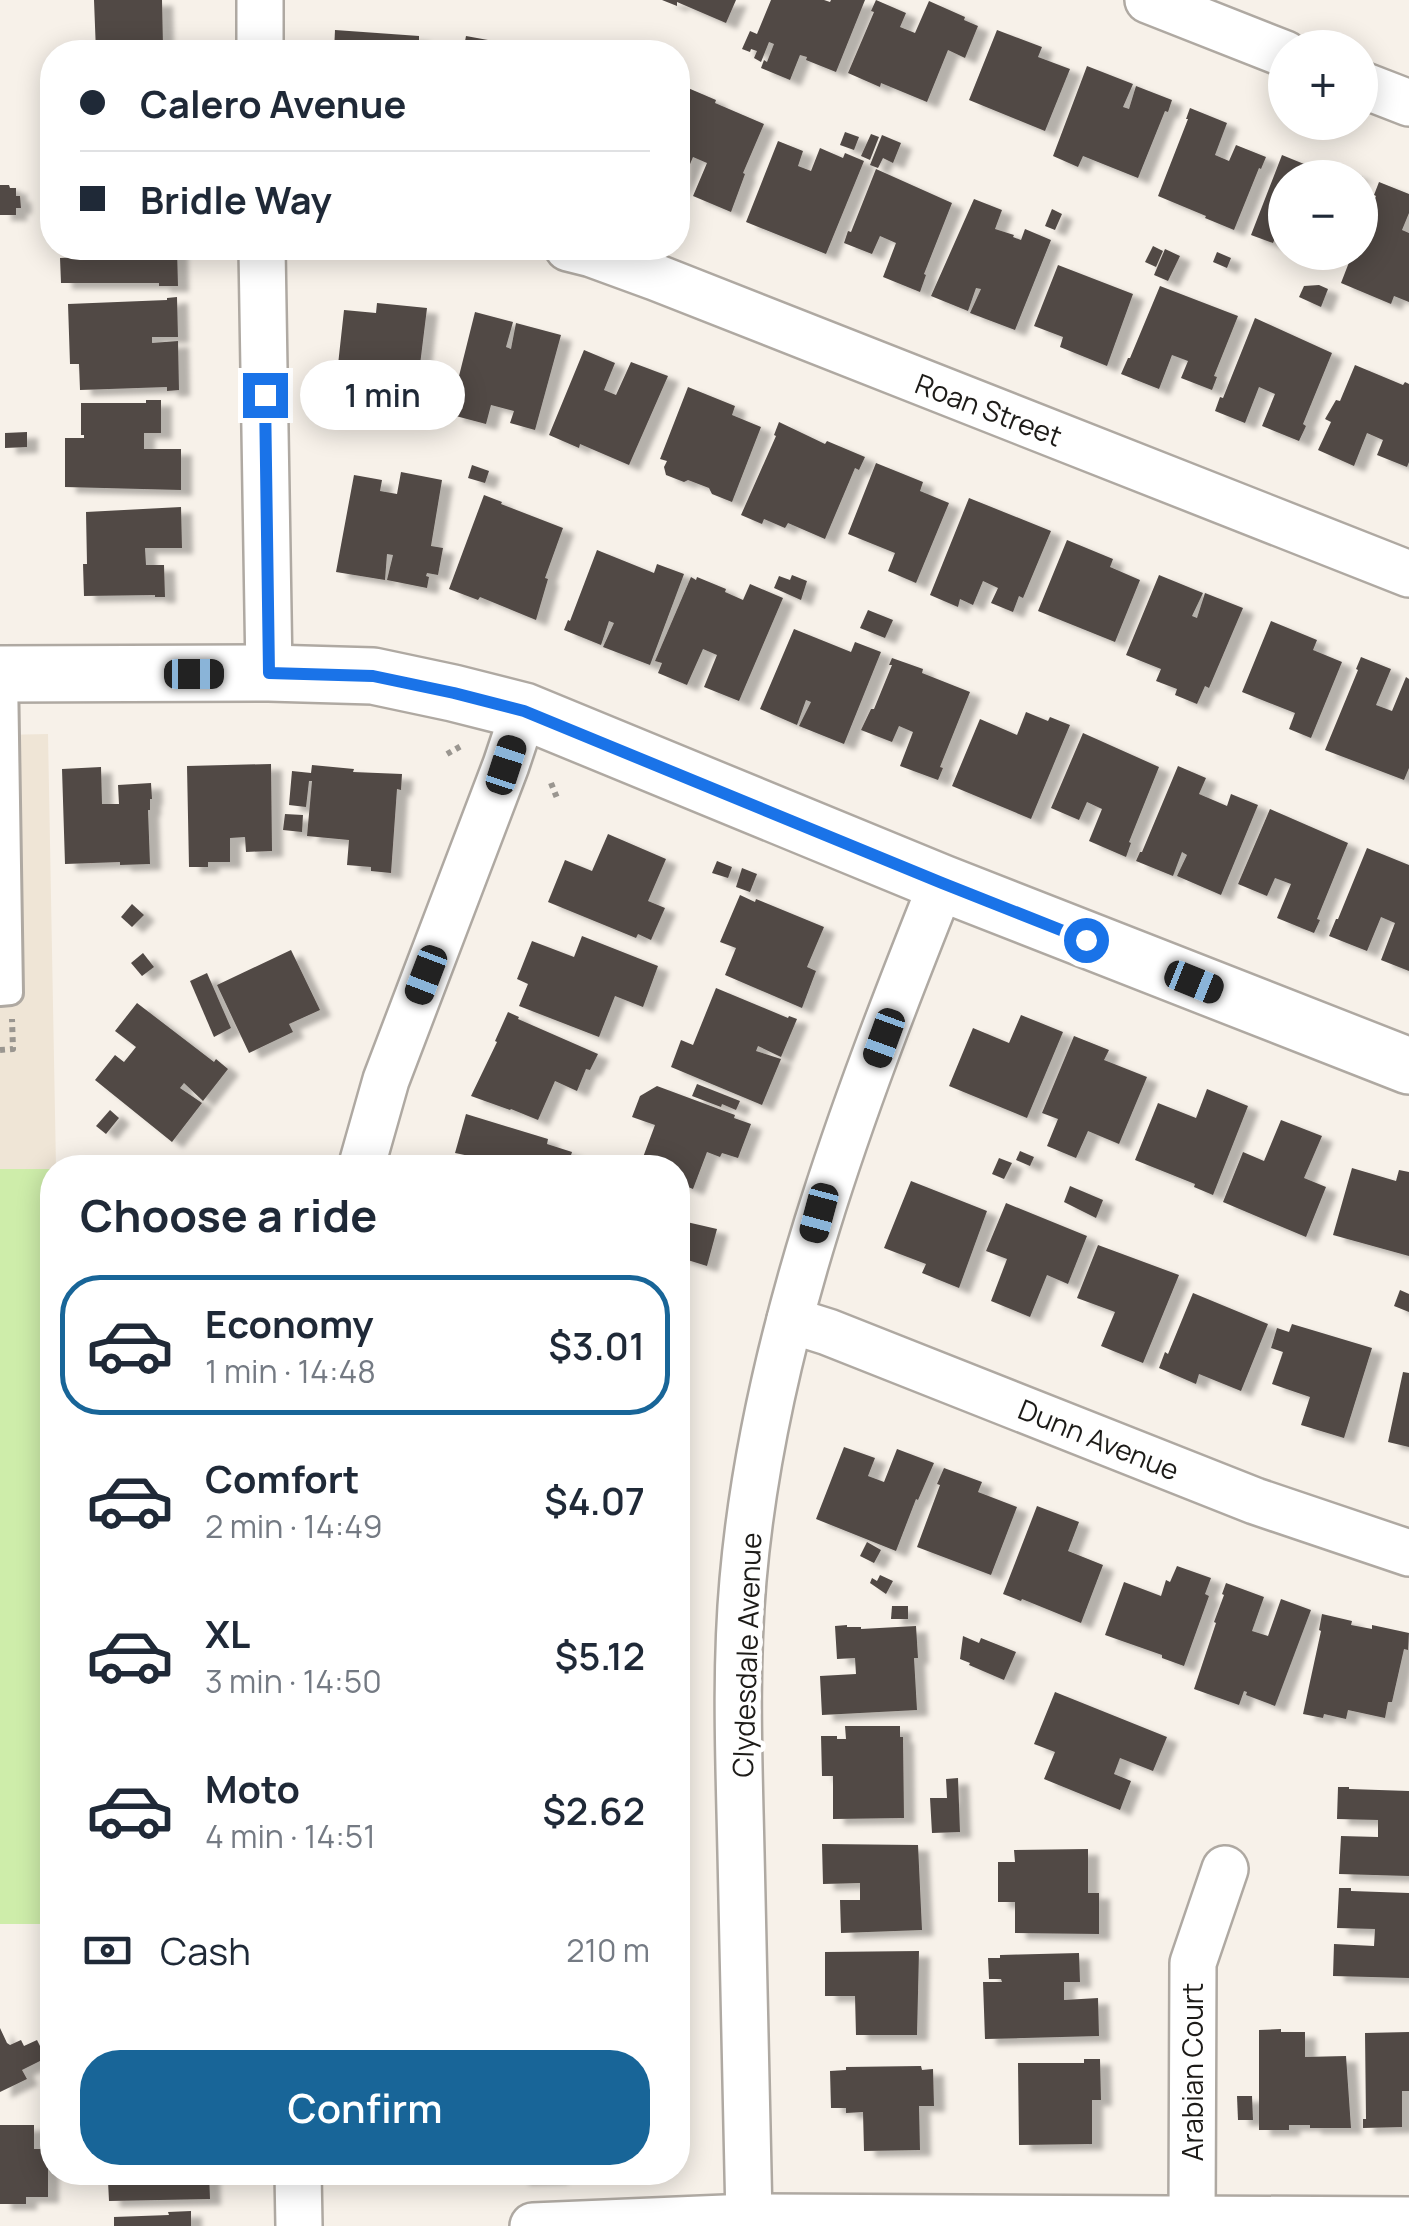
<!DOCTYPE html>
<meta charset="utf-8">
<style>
:root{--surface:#fff;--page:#f2f2f3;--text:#1f2937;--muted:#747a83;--line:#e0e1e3;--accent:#186598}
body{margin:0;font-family:Manrope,sans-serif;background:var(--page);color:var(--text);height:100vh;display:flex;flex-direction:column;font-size:38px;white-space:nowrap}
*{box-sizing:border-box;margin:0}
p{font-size:32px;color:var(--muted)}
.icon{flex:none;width:55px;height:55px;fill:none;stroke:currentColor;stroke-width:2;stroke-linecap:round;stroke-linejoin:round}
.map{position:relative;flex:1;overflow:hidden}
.sheet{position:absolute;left:40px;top:1155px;width:650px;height:1030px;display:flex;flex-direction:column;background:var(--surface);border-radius:40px;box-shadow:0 5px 25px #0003}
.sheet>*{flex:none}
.hud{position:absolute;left:40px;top:40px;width:650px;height:220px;border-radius:40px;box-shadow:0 5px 25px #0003;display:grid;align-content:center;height:220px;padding:0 40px;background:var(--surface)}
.fabs{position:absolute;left:1268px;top:30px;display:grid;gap:20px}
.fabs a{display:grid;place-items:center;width:110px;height:110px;border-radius:50%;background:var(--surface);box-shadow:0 5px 25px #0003;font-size:50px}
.end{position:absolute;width:45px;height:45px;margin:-22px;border:12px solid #1a73e8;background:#fff;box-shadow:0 0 0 5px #fff}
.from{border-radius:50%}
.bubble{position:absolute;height:70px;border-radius:35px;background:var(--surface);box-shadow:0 5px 25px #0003;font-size:32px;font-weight:600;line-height:70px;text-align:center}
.car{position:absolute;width:30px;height:60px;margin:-30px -15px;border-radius:12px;box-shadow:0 0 8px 2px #0007;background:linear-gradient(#222 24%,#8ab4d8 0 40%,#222 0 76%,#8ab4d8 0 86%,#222 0)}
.hud b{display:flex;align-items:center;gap:35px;height:95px;font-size:38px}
.hud b+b{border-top:2px solid var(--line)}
.hud i{width:25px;height:25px;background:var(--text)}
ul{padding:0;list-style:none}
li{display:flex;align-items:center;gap:30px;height:140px;margin:0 20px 15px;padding:0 20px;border:5px solid transparent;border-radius:40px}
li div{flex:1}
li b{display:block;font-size:38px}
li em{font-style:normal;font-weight:600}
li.on{border-color:var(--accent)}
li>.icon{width:90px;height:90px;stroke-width:1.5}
h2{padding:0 40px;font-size:45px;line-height:120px}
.pay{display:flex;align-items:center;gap:25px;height:110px;padding:0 40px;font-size:38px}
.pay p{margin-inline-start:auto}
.cta{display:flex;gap:20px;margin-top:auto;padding:20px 40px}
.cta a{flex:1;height:115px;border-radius:40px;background:var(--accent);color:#fff;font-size:40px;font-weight:600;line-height:115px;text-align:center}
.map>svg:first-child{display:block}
.built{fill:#efe5d6}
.green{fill:#ceedaa}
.building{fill:#514945;filter:url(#shadow)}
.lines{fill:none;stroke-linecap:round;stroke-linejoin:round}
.service-casing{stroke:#afa9a2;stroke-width:28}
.minor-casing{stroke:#afa9a2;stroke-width:50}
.tertiary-casing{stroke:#afa9a2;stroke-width:60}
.path{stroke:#9a9690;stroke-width:6;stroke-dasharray:5 5;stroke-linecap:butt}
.service{stroke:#fff;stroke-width:22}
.minor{stroke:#fff;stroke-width:45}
.tertiary{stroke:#fff;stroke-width:55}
.route{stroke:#1a73e8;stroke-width:12}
.labels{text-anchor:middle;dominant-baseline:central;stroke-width:10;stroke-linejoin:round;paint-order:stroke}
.street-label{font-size:28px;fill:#1d1b18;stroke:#fff}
</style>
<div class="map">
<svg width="1409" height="2226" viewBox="0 0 1409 2226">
<defs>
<filter id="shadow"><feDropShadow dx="11" dy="6" stdDeviation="2.5" flood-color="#0004"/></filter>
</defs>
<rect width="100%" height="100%" fill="#f7f1e9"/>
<polygon class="built" points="48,734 56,1167 52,1168 52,1924 0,1924 0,735"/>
<rect class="green" x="0" y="1169" width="52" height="755"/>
<g class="building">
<polygon points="94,0 162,0 163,46 171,46 172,52 96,52"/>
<polygon points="662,0 736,0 726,23 677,2 677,6"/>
<polygon points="771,0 824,0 830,2 831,0 865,0 836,72 806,60 807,57 800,55 790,80 761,68 764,60 767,62 774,44 769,42 761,62 754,58 757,51 751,49 750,52 742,49 750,31 757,34"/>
<polygon points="876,0 906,13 900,27 915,33 929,1 965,17 964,20 978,26 965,58 948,50 927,102 881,83 880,87 848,73 874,12 871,11"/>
<polygon points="335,30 419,36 419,52 334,52"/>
<polygon points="997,30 1042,47 1038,57 1070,69 1045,131 969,100"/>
<polygon points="466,36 549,51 549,52 463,52"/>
<rect x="427" y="45" width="14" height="7"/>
<polygon points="1087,66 1133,84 1123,107 1129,109 1136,86 1172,100 1168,112 1165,111 1138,178 1083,156 1078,167 1053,156"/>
<polygon points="688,88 716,100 715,103 764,124 743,173 745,174 731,212 693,196 707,163 693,157 678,193 678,112"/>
<polygon points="1190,108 1227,123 1215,155 1229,161 1236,145 1266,157 1261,169 1259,168 1234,230 1205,218 1206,216 1158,196 1188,119 1186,119"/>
<polygon points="845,132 859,137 854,150 840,145"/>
<polygon points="871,134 879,137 870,160 861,156"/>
<polygon points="882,135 901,143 893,163 883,158 878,168 870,165"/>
<polygon points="778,141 803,151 798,166 811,171 820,148 843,158 845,153 864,161 826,254 746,222"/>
<polygon points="1282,155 1326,173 1329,164 1363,177 1285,178 1285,228 1280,226 1273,243 1251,235"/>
<polygon points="876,169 952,203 924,274 926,275 920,292 883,277 896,243 880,236 872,254 844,243 848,231 851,232"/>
<polygon points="1379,182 1409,194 1409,213 1402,230 1409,233 1409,302 1394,296 1391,304 1341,283 1353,252 1360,252 1360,236 1376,196 1374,195"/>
<polygon points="0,185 9,185 10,188 16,188 16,196 20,196 21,208 16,208 16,215 0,215"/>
<polygon points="974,199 1002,210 995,229 1014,235 1013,237 1021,240 1025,229 1051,240 1015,330 970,313 981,289 976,288 968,311 931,296"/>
<polygon points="1052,209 1062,214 1055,230 1045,226"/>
<polygon points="1153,246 1163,251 1156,267 1145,262"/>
<polygon points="82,248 177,248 178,286 159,286 159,283 61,283 60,258 82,257"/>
<polygon points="1165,249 1180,256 1168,281 1154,275"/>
<polygon points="1217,252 1231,258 1227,268 1213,262"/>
<polygon points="1058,265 1133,294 1107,366 1060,347 1063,337 1034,326"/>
<polygon points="1319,285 1328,289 1321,307 1299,297 1304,286"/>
<polygon points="1160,286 1238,316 1214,376 1217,377 1212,390 1181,378 1188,361 1172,355 1159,389 1121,374 1128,358 1130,358"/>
<polygon points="177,297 178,337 152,337 152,343 178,341 179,390 167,391 167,387 80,390 79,364 70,364 68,304 167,300 167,298"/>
<polygon points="377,303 427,308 418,381 420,381 419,392 379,389 378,413 339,409 339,375 337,374 344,310 376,313"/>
<polygon points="475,312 513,322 506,347 511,349 516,323 561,335 535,430 510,423 514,411 491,405 486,424 452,415 457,397 454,396"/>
<polygon points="1255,318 1332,353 1303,424 1306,426 1299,441 1262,426 1275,394 1259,387 1245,423 1215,411 1220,397 1223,398"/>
<polygon points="584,350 615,363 604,390 616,395 631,362 668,376 629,465 580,444 579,448 549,435"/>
<polygon points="1355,365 1403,385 1405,382 1409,384 1409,462 1407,467 1377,455 1383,440 1367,433 1354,466 1318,450 1331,422 1325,419 1336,400 1340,401"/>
<polygon points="688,387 735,406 732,415 761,427 732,502 712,494 709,488 688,480 684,482 666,475 664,467 667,461 660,459"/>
<polygon points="146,400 161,400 161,433 144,433 144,449 181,449 181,490 65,487 65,438 84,438 84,435 81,435 81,403 146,403"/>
<polygon points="779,422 825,444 827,441 865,457 859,470 855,468 825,539 788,523 785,528 764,519 762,524 741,515 776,436 774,435"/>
<polygon points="27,432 27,447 5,448 5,433"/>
<polygon points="876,463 923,482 920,491 949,503 916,583 888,571 895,553 848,534"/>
<polygon points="472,465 489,471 485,483 468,478"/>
<polygon points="401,472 442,480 431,546 443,548 438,575 427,573 426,576 429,577 427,588 387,580 393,555 387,554 385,580 336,572 354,475 382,480 380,491 397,494"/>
<polygon points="484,495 502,502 501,504 563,528 545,578 548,579 536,620 480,597 478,600 449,589"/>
<polygon points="969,498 1051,531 1023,598 1019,596 1013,612 991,603 998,588 983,581 973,605 960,599 958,607 930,595"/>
<polygon points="181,507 182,548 145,548 146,565 164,565 165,597 155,597 155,595 84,596 83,564 87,564 86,512"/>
<polygon points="1067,540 1113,559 1110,567 1140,580 1115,642 1038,611"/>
<polygon points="597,550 654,573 657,564 684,574 650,665 603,647 614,623 609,621 601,645 564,630 568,620 570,621"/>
<polygon points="792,575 807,581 801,600 774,588 779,576 790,580"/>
<polygon points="1159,575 1203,593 1192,616 1197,618 1205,593 1243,608 1209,688 1205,686 1197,704 1175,695 1177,689 1156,681 1161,669 1126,655"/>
<polygon points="691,577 696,580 697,577 726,589 725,592 743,600 750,584 783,598 739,701 704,687 717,655 703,649 687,685 658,673 662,663 655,661"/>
<polygon points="868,610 893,620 885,638 860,628"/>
<polygon points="1271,621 1317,640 1313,650 1342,662 1311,738 1289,729 1295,713 1242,692"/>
<polygon points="794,629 851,652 855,642 881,652 844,744 799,726 811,702 806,700 797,725 760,709"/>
<polygon points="1361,657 1391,669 1376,705 1392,711 1406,677 1409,679 1409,768 1404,780 1325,750 1358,670 1356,669"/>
<polygon points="892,658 923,669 922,673 970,692 940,767 943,768 938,780 900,766 913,732 899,726 892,742 861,730 871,709 874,709 892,665 889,665"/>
<polygon points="1026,712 1048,721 1050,717 1070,725 1031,819 952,786 980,719 1017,735"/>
<polygon points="1083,733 1159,767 1129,842 1131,843 1126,857 1089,841 1102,809 1087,802 1079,820 1051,808"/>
<polygon points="271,764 272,851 246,852 245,837 230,838 230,862 208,862 208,867 189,867 187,766"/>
<polygon points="312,765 354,769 353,772 402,774 401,790 397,789 391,873 371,871 371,867 347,865 349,840 307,836 312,781 309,781 306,807 289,805 292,771 311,773"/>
<polygon points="1178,766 1206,778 1199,794 1227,806 1231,794 1258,805 1221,895 1177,876 1187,855 1182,852 1173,876 1136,861 1140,852 1142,852"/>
<polygon points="101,767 102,804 119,804 118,785 151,783 152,799 150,799 150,810 148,810 150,864 120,865 120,862 65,864 62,769"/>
<polygon points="1270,809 1348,843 1317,919 1320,920 1314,933 1277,918 1291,884 1275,878 1267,896 1238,884"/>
<polygon points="285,814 303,815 302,832 283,830"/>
<polygon points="608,834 666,859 648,901 665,908 651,940 638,934 636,938 548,902 565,860 592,871"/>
<polygon points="1367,848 1409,865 1409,971 1381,960 1395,923 1381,917 1367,951 1329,936 1336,919 1338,919"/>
<polygon points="717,861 732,867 728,878 712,873"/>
<polygon points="742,868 757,874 750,892 736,887"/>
<polygon points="740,895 755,902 756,899 824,927 807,967 816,971 802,1008 725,975 736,948 720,942"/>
<polygon points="132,904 144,915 132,927 121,917"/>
<polygon points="582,936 658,966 643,1007 615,996 599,1037 519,1006 528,984 517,979 532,941 574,957"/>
<polygon points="291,950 320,1010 289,1024 293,1032 249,1053 217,985"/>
<polygon points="143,953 154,967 142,976 131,963"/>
<polygon points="207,973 231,1028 214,1037 190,981"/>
<polygon points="716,988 788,1018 789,1016 797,1019 781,1057 758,1046 756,1051 781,1059 762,1105 671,1067 681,1040 693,1045"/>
<polygon points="137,1003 214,1062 216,1059 228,1069 203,1101 184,1083 180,1088 202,1103 172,1142 95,1080 115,1055 124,1062 136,1047 115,1031"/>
<polygon points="508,1012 519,1017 518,1019 598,1054 590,1070 586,1069 577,1091 555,1081 538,1120 511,1109 510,1110 471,1096 497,1042 495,1041"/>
<polygon points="1021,1015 1063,1032 1027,1118 949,1086 973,1028 1009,1043"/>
<polygon points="1074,1036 1109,1050 1104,1060 1147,1077 1119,1144 1088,1131 1076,1158 1047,1146 1058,1119 1042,1113"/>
<polygon points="697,1084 740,1101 736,1110 722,1104 721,1107 692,1096"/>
<polygon points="657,1086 735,1115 734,1118 751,1124 738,1158 722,1153 720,1157 707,1152 693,1189 678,1183 678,1168 639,1168 655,1125 632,1117 640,1096"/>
<polygon points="1207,1089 1248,1106 1213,1195 1194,1187 1195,1184 1135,1160 1158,1103 1196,1118"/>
<polygon points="110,1110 119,1118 106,1134 96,1126"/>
<polygon points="466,1114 548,1139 547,1144 572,1152 567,1168 450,1168 453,1155 477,1164 479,1158 455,1153"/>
<polygon points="1281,1120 1322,1136 1304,1178 1326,1187 1306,1237 1223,1202 1243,1152 1264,1161"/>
<polygon points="1020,1151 1034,1157 1030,1166 1016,1160"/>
<polygon points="999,1158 1012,1163 1004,1179 992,1174"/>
<polygon points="121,1162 186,1163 186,1168 120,1168"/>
<polygon points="1352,1168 1396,1181 1399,1170 1409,1172 1409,1256 1333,1235"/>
<polygon points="911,1181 987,1211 959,1288 922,1273 926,1264 884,1248"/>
<polygon points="1070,1186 1103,1200 1096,1218 1064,1202"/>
<polygon points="1006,1203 1087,1236 1068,1284 1047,1275 1030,1317 991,1301 1007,1259 986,1251"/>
<polygon points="678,1220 717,1229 707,1266 678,1257"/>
<polygon points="1098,1245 1179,1275 1143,1363 1101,1346 1115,1312 1077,1298"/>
<polygon points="1400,1290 1409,1294 1409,1312 1394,1306"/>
<polygon points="1193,1293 1268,1324 1241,1391 1199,1374 1196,1384 1159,1368 1165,1352 1168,1354"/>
<polygon points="1292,1324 1372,1348 1344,1438 1301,1425 1310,1397 1272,1384 1283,1352 1271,1348 1277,1328 1289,1332"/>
<polygon points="1403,1372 1409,1373 1409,1447 1388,1442"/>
<polygon points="844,1447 875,1458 868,1476 884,1482 897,1449 934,1463 918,1500 916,1499 896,1551 816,1519"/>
<polygon points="944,1468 982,1482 978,1492 1017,1507 991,1575 917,1547 940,1485 937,1484"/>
<polygon points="1037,1506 1079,1522 1068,1551 1103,1565 1081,1623 1022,1599 1021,1601 1003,1594"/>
<polygon points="867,1542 881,1550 874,1563 860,1556"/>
<polygon points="1177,1566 1211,1578 1205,1594 1209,1596 1184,1666 1162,1658 1162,1655 1105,1635 1124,1582 1161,1596 1166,1580 1170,1582"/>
<polygon points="880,1575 893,1581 886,1594 870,1583 872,1578 877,1581"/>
<polygon points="1226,1583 1264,1597 1252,1631 1268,1636 1281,1599 1311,1610 1275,1706 1246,1695 1247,1692 1244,1691 1239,1705 1194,1689 1216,1623 1214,1622 1224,1595 1222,1594"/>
<polygon points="892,1606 908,1606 908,1619 891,1619"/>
<polygon points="1322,1614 1352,1621 1351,1625 1372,1629 1372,1625 1409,1633 1408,1650 1404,1649 1392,1702 1388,1702 1385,1718 1348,1710 1346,1719 1324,1714 1323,1718 1303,1714 1321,1631 1319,1630"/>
<polygon points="847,1625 847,1627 861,1627 861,1629 916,1626 918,1658 914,1658 917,1710 822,1715 820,1676 856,1674 855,1658 837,1659 835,1626"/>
<polygon points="963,1636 979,1643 981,1638 1016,1652 1004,1680 969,1665 970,1663 960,1659"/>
<polygon points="1055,1692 1167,1737 1153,1771 1120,1758 1114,1774 1131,1781 1120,1810 1044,1779 1055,1752 1034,1744"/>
<polygon points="845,1726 900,1726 900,1737 903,1737 904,1818 833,1819 833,1776 822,1776 821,1736 837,1736 837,1739 846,1739"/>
<polygon points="958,1778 960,1832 932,1833 930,1798 947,1798 946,1779"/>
<polygon points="1338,1787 1349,1787 1349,1789 1409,1791 1409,1876 1339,1874 1341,1836 1378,1837 1378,1820 1337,1819"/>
<polygon points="822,1844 918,1845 922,1930 841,1933 840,1900 860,1900 860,1883 823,1884"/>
<polygon points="1088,1849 1088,1893 1099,1893 1099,1934 1015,1933 1015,1902 998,1902 998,1862 1015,1862 1014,1850"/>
<polygon points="1339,1888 1351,1888 1351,1891 1409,1893 1409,1978 1333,1976 1334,1944 1374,1946 1375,1929 1337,1928"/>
<polygon points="919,1951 917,2035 856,2035 855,1996 825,1996 825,1952"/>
<polygon points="1079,1953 1080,1982 1064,1982 1064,2000 1098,1998 1099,2036 985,2039 983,1982 1002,1982 1001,1979 989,1979 988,1958 1000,1958 1000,1955"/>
<polygon points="0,2028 7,2043 10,2045 21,2040 24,2046 37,2040 46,2058 22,2070 27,2079 0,2092"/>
<polygon points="1281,2029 1281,2032 1305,2032 1305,2057 1346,2056 1351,2128 1310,2128 1310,2125 1289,2125 1289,2130 1259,2130 1259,2030"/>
<polygon points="1409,2032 1409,2091 1402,2091 1402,2127 1363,2128 1363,2119 1366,2119 1365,2033"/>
<polygon points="1084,2059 1100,2059 1101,2100 1092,2100 1092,2144 1019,2145 1018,2063 1084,2063"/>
<polygon points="921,2066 922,2070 933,2069 934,2106 919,2106 920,2150 864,2151 863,2112 846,2113 846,2108 831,2108 830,2071 846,2070 846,2067"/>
<polygon points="1237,2096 1252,2096 1253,2120 1238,2120"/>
<polygon points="0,2125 34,2125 34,2149 48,2149 48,2197 26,2197 26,2204 0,2204"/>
<polygon points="112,2172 209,2172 210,2199 109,2201 108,2181 112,2181"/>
<polygon points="518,2172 557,2172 557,2178 518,2179"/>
<polygon points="191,2211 191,2226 114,2226 114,2217 169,2215 168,2212"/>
</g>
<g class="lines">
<defs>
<polyline id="service" points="0,994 11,993 6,674"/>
<g id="minor">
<polyline points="260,0 260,52"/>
<polyline points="1148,0 1285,54"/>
<polyline points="1360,84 1409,103"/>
<polyline points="262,248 269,673"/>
<polyline points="568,248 592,254 655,277 1409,574"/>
<polyline points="361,1168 386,1080 506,765 524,711"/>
<polyline points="790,1320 828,1332 1255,1501 1409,1553"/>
<polyline points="298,2172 299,2226"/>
<path d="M749,2217C746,2096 744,1975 741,1853C739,1762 735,1671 743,1580C764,1339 853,1106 942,883"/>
<polyline points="1192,2220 1193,1963 1225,1869"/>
<polyline points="533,2226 749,2217 1409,2220"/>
</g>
<polyline id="tertiary" points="0,674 269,673 373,676 453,693 524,711 942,883 1409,1066"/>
</defs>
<use href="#service" class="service-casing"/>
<use href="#minor" class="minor-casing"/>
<use href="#tertiary" class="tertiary-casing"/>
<g class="path">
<polyline points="447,754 461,746"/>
<polyline points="551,783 557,798"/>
<polyline points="0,1050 13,1049 12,1019"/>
</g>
<use href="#service" class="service"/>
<use href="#minor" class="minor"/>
<use href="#tertiary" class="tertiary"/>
</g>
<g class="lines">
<polyline class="route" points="265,395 269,673 373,676 454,693 524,711 942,883 1086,940"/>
</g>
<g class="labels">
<g class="street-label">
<text transform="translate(989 409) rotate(21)">Roan Street</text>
<text transform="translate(1099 1439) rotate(22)">Dunn Avenue</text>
<text transform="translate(746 1655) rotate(-88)">Clydesdale Avenue</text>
<text transform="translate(1192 2072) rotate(-90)">Arabian Court</text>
</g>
</g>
</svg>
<div class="fabs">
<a>+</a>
<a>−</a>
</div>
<i class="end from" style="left:1086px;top:940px"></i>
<i class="end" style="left:265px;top:395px"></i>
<div class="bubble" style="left:300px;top:360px;width:165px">1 min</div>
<i class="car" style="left:194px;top:674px;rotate:90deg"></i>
<i class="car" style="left:506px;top:765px;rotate:18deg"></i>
<i class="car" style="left:426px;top:975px;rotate:201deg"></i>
<i class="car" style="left:1194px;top:982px;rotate:112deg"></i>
<i class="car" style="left:884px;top:1038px;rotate:200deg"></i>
<i class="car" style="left:819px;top:1213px;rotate:195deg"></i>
<div class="hud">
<b><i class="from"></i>Calero Avenue</b>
<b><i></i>Bridle Way</b>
</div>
<section class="sheet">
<h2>Choose a ride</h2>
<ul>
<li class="on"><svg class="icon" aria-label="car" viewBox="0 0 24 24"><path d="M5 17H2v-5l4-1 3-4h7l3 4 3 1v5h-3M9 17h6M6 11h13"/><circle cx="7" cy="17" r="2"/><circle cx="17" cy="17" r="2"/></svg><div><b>Economy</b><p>1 min · 14:48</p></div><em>$3.01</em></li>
<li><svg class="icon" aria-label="car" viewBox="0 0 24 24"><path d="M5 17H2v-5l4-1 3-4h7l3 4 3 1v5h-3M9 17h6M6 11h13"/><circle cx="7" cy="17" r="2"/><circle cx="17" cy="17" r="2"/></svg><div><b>Comfort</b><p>2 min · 14:49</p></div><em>$4.07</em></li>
<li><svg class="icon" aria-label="car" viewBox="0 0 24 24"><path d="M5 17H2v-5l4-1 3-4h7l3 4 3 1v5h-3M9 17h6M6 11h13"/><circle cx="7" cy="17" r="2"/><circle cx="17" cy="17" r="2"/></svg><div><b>XL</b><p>3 min · 14:50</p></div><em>$5.12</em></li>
<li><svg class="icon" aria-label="car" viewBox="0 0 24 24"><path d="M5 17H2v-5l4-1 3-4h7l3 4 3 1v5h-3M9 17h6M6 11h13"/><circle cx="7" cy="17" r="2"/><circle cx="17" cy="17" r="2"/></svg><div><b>Moto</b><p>4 min · 14:51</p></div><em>$2.62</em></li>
</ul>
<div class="pay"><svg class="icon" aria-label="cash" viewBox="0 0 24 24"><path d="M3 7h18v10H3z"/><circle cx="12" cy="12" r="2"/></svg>Cash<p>210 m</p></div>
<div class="cta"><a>Confirm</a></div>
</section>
</div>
